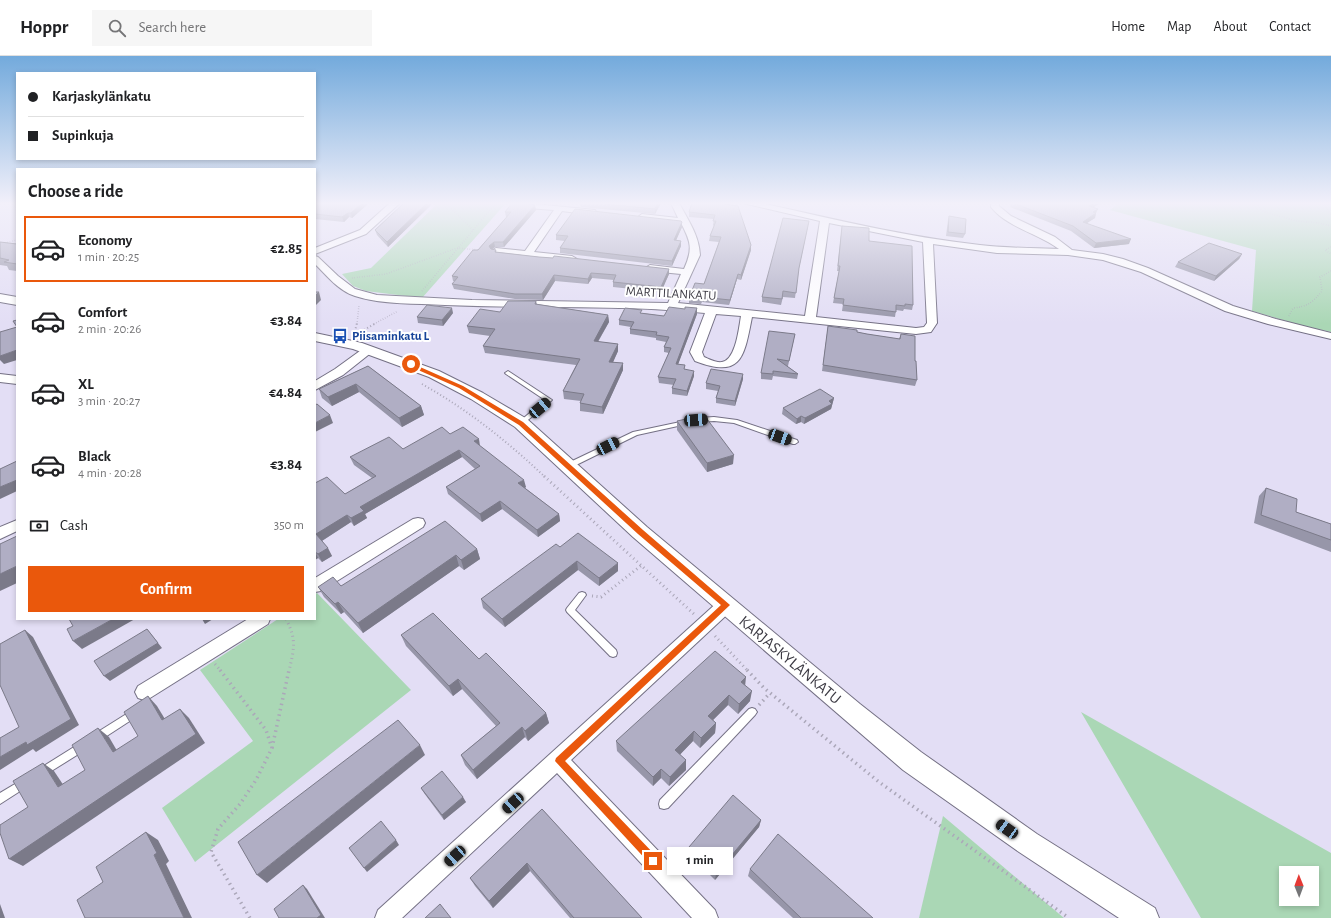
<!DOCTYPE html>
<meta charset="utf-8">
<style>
:root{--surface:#fff;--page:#f6f6f6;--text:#202124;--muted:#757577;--line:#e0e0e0;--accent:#ea580c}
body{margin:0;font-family:"Alegreya Sans",sans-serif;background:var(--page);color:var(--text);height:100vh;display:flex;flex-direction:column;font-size:15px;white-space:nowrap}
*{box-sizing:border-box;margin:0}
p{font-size:13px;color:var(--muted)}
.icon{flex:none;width:22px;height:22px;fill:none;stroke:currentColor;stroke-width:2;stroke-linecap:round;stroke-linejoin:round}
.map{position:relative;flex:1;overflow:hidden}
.details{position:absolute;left:16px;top:112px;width:300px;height:452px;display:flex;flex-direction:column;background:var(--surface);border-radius:0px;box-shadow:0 2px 6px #0003}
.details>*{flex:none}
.guide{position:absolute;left:16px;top:16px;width:300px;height:88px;border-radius:0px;box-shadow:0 2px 6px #0003;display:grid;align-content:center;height:88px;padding:0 12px;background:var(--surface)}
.needle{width:26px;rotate:359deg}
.controls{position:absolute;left:1279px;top:810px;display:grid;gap:8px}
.controls a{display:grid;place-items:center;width:40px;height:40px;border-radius:0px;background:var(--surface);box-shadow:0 2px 6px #0003;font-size:20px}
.end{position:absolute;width:18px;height:18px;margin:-9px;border:5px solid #ea580c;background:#fff;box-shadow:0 0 0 2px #fff}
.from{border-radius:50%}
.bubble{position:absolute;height:28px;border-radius:0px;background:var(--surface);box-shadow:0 2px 6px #0003;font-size:13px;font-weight:600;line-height:28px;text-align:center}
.car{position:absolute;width:12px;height:24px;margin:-12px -6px;border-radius:5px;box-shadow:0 0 3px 1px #0007;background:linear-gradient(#222 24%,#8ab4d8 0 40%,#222 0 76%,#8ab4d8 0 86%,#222 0)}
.guide b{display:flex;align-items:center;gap:14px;height:38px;font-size:15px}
.guide b+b{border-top:1px solid var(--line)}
.guide i{width:10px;height:10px;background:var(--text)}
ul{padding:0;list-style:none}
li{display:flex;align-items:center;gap:12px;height:66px;margin:0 8px 6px;padding:0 4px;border:2px solid transparent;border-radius:0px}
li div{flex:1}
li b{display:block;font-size:15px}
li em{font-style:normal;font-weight:600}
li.selected{border-color:var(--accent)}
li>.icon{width:36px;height:36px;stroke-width:1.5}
h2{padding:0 12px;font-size:18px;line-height:48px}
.pay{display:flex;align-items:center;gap:10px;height:44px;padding:0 12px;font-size:15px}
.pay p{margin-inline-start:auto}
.action{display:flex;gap:8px;margin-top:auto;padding:8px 12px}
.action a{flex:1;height:46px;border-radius:0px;background:var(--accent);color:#fff;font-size:16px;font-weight:600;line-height:46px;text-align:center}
header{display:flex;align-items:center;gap:24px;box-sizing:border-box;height:56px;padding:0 20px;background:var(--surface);border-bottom:1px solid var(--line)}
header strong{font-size:19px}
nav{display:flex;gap:22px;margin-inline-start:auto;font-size:14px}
.search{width:280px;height:36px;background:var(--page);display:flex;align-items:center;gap:10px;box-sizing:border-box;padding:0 14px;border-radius:0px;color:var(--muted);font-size:15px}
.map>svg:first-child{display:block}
.green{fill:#aad7b5;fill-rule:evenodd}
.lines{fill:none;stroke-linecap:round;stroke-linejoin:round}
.service-casing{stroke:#747084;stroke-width:2}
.minor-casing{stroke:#747084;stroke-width:2}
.tertiary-casing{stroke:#747084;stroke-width:2}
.path-far3{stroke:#aba7b9;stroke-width:1.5;stroke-dasharray:0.5 2;stroke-linecap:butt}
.path-far2{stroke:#aba7b9;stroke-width:2;stroke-dasharray:1 2.5;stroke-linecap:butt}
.path-far1{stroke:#aba7b9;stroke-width:3;stroke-dasharray:1 3.5;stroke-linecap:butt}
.path{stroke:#aba7b9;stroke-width:3.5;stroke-dasharray:1.5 4;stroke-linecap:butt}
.service{fill:#fff;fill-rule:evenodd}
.minor{fill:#fff;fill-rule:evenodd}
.tertiary{fill:#fff;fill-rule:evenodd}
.wall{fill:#9796a9}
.shaded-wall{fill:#7b7a89}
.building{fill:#b0aec4;stroke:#7b7a89}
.route{fill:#ea580c}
.labels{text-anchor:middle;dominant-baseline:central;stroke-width:4;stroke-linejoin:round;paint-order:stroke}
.far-street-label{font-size:13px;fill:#3c3a43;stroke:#fff}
.far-transit-label{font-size:13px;font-weight:bold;fill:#164399;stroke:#fff;text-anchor:start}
.street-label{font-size:16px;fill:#3c3a43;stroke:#fff}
</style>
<header>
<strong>Hoppr</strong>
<div class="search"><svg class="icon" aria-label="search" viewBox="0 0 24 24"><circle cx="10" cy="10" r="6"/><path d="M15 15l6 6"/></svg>Search here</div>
<nav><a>Home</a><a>Map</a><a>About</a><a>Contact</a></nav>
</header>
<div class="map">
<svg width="1331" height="862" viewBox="0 0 1331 862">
<rect width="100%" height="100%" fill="#e3def5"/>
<g class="green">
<polygon points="438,147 506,147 422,242 366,235 353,230 342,218 371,212"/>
<polygon points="1119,147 1331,147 1331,276 1300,269 1252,255 1256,194 1110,154"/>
<polygon points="317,537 411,634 195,806 162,752 253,685 200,614 278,563 315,563 315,538"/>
<path d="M1081,656L1331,797V862H1201ZM1286,817H1312V843H1286Z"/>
<polygon points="943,760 1064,862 919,862"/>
</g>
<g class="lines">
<defs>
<g id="service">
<polygon points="508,315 552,344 523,368 519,368 518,367 519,366 545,344 506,318 505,317"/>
<polygon points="714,361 737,364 797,384 798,386 795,388 793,388 734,367 714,365 699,366 696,364 699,362"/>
<polygon points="685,365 687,366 688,367 687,368 637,379 570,412 566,412 565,410 566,408 633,376"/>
<polygon points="582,536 585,537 586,539 575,554 616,594 617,597 616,600 613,601 610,600 567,556 566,554 567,552 579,537"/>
<polygon points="136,652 139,653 141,656 139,659 99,685 96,686 93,685 91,682 93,679"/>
<polygon points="752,652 755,653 757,656 755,659 668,752 664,753 660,752 659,748 660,744 749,653"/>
<polygon points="82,686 85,688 87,691 85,694 45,719 42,721 39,719 37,716 39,713"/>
<polygon points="25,722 28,724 30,727 28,730 0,748 0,737"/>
</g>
<g id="minor">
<polygon points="390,147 400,147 366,178 315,198 315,192 360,174"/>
<polygon points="525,147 595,154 596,156 592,159 562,155 534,196 572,200 577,203 575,205 527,202 493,197 491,195 496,192 525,195 554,154 528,152 525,151"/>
<path d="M671,147H679C688,164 699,179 700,199L678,247L805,260L820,165L743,147H761C834,163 906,181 980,189C1006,192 1033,192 1059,193C1038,177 1008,172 991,151V147H999V150L1011,160L1055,181L1072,194L1103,198L1123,203L1148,212L1233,250L1276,263L1331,277V283L1268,268L1225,255L1141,216L1103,204L1068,199L997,197L933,188L937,267L931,276L916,278L752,261C744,301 742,323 695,305L690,296L705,257C619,248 532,253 445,249C416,247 383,249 355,240C339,235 327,220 315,208V200L318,201L338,220L355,233L377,239L472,244L668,247L681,218L650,215L645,212L650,209L684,213C693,193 691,186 681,167L642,164L638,161L642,158L678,162ZM829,167L923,186L927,267L924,271L916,272L816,261ZM716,258L741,260C739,271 736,304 722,306C716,307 709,303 704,301L702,296Z"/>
<polygon points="368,291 372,292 374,294 372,296 343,319 315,334 315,325 335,313 364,292"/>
<polygon points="0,318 17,320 17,328 0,326"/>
<polygon points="418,462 423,463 425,467 423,471 321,535 315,536 315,522 413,463"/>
<polygon points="17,464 17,475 0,483 0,471"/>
<polygon points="726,542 732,544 734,549 732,554 571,704 715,854 718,862 692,862 557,717 402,862 375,862 378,854 720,544"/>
<polygon points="248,563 270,563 268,568 150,642 144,644 138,642 135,636 138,630"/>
</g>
<g id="tertiary">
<polygon points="0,238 17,241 17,249 0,246"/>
<polygon points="315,277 362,287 439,315 483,337 527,363 647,471 860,648 921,696 1037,778 1155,852 1159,862 1119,862 1019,796 903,714 633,481 515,371 471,343 429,321 353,293 315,285"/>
</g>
</defs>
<use href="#service" class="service-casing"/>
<use href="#minor" class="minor-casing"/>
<use href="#tertiary" class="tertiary-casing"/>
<g class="path-far3">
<polyline points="446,147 473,174"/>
<polyline points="508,147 515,148"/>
<polyline points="1257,147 1261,154 1265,156 1297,165 1319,167 1331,170"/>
<polyline points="1324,147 1331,159"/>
<polyline points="0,188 17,184"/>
<polyline points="1331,191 1325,194 1331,198"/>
<polyline points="352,222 386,218 457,192 480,194"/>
<polyline points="422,235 496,147"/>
<path d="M1289,260L1293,252C1307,251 1313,246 1322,235L1320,221L1331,215"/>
<polyline points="357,268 359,249"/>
<polyline points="374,268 398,255"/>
</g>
<g class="path-far2">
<polyline points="354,279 357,267"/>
<polyline points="355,279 376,267"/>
<path d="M422,328C468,354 507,385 545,421"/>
</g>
<g class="path-far1">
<polyline points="544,420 695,559"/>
<polyline points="592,540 601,541 642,509"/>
<path d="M286,563C297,584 294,593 289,615"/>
<polyline points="715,580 748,615"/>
<polyline points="215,608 221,615"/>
</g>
<g class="path">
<polyline points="220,614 266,674 272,692 256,724 240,748 218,773 211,796 250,862"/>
<polyline points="747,614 764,632 879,726 1069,862"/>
<polyline points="759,649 770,637"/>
<polyline points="272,692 289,614"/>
</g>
<use href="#service" class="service"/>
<use href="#minor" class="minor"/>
<use href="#tertiary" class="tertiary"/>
</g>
<g class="wall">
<polygon points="315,147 369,147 352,162 349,161 344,166 315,163"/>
<polygon points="404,147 433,147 388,191 377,179 375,174"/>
<polygon points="580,147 661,147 655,158 581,151"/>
<polygon points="718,147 751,189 751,194 741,224 737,223 729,249 702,246 701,248 689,247 689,242 704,228 719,186 709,185 710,180 714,170 713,169 714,163 689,161 689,156"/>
<polygon points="1011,147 1100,147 1093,151 1096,157 1095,162 1086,167 1129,188 1094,192 1071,175 1010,151"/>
<polygon points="536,154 504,191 495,191 492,193 497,196 539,201 669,213 669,218 661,236 613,231 613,226 614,224 592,222 588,228 555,225 543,244 515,243 454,233 452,228 455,225 453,225 452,220 478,194 507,161 506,161 505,156"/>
<polygon points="949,160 965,178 963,182 946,180 948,164"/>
<polygon points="809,165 798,217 795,242 783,241 781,249 762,246 762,241"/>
<polygon points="842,170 869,185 913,249 912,254 904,253 903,255 896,254 895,261 842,255 843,248 833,247 839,215 837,215"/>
<polygon points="682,171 676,184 681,185 681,190 672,210 560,197 560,192 565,185 556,184 556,179"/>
<polygon points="0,186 17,188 17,215 9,214 7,210 0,209"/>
<polygon points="1242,198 1239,203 1214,225 1175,211 1178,206"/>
<polygon points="536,245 537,248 608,259 609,266 598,286 618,288 618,295 613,306 623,314 603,358 580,355 580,347 581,345 564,343 563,335 576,309 485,297 483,290 490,280 469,277 467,270 500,256"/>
<polygon points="697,252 697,258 678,308 694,320 687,340 672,338 672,332 674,329 659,327 658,321 669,297 664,296 664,291 666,286 656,284 656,282 630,278 630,273 631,271 619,269 619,264 642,257 664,260 685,253"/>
<polygon points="453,257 443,270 418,267 417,261"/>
<polygon points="828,270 867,278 899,283 901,278 915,305 917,324 915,330 822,315"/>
<polygon points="795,278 788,310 787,310 798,318 797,323 773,320 772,324 761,323 761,317"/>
<polygon points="368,310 421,350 424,359 402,371 359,336 332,350 322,342 319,333"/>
<polygon points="743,323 735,350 716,347 716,342 718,335 706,333 706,327"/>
<polygon points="834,342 831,353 804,368 801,366 796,368 782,358 783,352"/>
<polygon points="677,365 733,408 707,416 677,374"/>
<polygon points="450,378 480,390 526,431 525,432 559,458 560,465 538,481 502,453 482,466 448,438 446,431 475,413 462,401 365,458 367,462 354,470 351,466 322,485 332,500 322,506 318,502 315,504 315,427 345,438 372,422 354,409 350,401 403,393"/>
<polygon points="1266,432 1296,456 1331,468 1331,496 1254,467 1259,440"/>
<polygon points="560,491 618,515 599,530 578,514 505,571 483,552 481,543"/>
<polygon points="477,493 480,503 464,514 459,510 363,577 344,556 341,558 324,541 318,531 341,530"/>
<polygon points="401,579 479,603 546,657 549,667 528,685 525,681 477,723 465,709 461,699 496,670 462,633 453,640 406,590"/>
<polygon points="745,629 750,645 738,658 728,649 713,664 716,667 715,677 700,692 693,685 680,698 686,714 669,730 661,722 653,730 617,695 616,685"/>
<polygon points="421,732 466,746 444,764 424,737"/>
<polygon points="542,753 642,862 570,862 530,815 493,852 475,830 470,822"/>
<polygon points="761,764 759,771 715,824 688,797 689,791"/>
<polygon points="750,813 873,862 793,862 748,820"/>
</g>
<g class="shaded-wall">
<polygon points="362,147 369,147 352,162 351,157"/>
<polygon points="427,147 433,147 388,191 387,186"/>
<polygon points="658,147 661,147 655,158 655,153"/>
<polygon points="1094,147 1100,147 1088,155 1089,150"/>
<polygon points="535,149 536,154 504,191 503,186"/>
<polygon points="1098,153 1096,157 1093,156"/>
<polygon points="348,157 349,161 344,166 342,161"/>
<polygon points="1096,157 1095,162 1081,171 1083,166"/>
<polygon points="682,166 682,171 674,189 674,184"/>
<polygon points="1131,183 1129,188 1094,192 1096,187"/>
<polygon points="681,185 681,190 672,210 672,205"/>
<polygon points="494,186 495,191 490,195 489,190"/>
<polygon points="751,189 751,194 741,224 741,219"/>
<polygon points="1242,198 1239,203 1214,225 1216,220"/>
<polygon points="669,213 669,218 661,236 661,231"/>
<polygon points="591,217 592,222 588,228 588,223"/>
<polygon points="738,218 737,223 729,249 730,244"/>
<polygon points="554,219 555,225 543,244 542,238"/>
<polygon points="319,236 321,244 315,250 315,240"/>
<polygon points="452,252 453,257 443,270 442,264"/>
<polygon points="697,252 697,258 676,314 676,308"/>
<polygon points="608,259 609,266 594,292 594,285"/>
<polygon points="618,288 618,295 610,313 609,306"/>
<polygon points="17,294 17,304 4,308 0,304 0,300"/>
<polygon points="623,307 623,314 603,358 602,351"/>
<polygon points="694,315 694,320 687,340 687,335"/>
<polygon points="743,318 743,323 735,350 735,345"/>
<polygon points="356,328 359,336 332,350 328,341"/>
<polygon points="834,342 831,353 804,368 805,362 829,345"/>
<polygon points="421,350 424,359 402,371 399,362"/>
<polygon points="330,359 333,367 315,376 315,367"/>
<polygon points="801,360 801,366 796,368 797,363"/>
<polygon points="479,383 480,390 474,385"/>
<polygon points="459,394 462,401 365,458 367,462 354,470 351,462 360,451"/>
<polygon points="734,399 733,408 707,416 707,407"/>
<polygon points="17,424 17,435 0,443 0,431"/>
<polygon points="524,424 526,431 520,435 518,427"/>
<polygon points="500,445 502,453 482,466 480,458"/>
<polygon points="559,458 560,465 538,481 537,474"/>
<polygon points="347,459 351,466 320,486 316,478"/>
<polygon points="328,492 332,500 322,506 318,498"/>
<polygon points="477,493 480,503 464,514 461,504"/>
<polygon points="315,496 318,502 315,504"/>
<polygon points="456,499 459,510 363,577 358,567"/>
<polygon points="577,505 578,514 505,571 502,563"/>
<polygon points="618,507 618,515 599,530 599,522"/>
<polygon points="17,510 17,527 0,535 0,518"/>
<polygon points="338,546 344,556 341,558 335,548"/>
<polygon points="113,563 135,563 82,593 73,585"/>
<polygon points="202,563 213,563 205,568"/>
<polygon points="147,573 162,592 110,625 104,620"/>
<polygon points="25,574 33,581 79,669 36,696 33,693 0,714 0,701 26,686"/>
<polygon points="746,621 745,631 741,626"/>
<polygon points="458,623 462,633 453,640 449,630"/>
<polygon points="752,635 750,645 738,658 739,648"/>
<polygon points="729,639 728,649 707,670 708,660"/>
<polygon points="148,640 157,650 171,673 162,664"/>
<polygon points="180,653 189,662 205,687 23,810 9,803"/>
<polygon points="546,657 549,667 528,685 525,675"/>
<polygon points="716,667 715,677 700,692 701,682"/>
<polygon points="522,671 525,681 477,723 473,714"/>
<polygon points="98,672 109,681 123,705 113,696"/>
<polygon points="694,675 693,685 675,704 675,694"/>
<polygon points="420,689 425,699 267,827 257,819"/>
<polygon points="686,704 686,714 669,730 670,721"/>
<polygon points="43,707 54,715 70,739 58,731"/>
<polygon points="661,713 661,722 653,730 653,721"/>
<polygon points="463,741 466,746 444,764 442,759"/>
<polygon points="761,764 759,771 715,824 716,818"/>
<polygon points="146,776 158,784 169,805 166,808 192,862 184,862 154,799"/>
<polygon points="396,784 399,789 367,816 364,812"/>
<polygon points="527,807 530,815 493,852 489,845"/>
<polygon points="303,829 307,833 325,862 317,862"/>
<polygon points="0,848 5,862 0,862"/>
</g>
<g class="building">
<polygon points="315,147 362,147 351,157 348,157 342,161 315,158"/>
<polygon points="404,147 427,147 387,186 375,174"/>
<polygon points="512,147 524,147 535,149 503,186 494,186 489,190 491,193 496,194 495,196 539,201 553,202 554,200 669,213 661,231 613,226 616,219 591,217 588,223 554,219 542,238 515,238 452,228 458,221 452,220 473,194 478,194 511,156 505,156"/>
<polygon points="594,147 658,147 655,153"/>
<polygon points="692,147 718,147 738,150 751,189 741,219 738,218 730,244 702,241 701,243 689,242 695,227 704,228 721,181 710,180 716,165 713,165 715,159 689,156"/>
<polygon points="1013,147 1094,147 1089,150 1098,153 1093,156 1096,157 1083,166 1131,183 1096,187 1073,170"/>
<polygon points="575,153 681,165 682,166 674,184 681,185 672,205 560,192 568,180 556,179"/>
<polygon points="949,160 966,163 965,178 948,176"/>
<polygon points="783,162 809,165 799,212 796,237 783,235 782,243 762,241"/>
<polygon points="842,170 869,172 869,185 912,190 913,249 905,248 905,250 896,249 896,256 843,249 844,243 834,242 840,210 838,210"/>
<polygon points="0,186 17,188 17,208 4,206 9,204 0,202"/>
<polygon points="1209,187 1242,198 1216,220 1178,206"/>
<polygon points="315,236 319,236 315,240"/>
<polygon points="508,245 536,245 535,248 608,259 594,285 618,288 609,306 623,307 602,351 580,347 584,338 563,335 580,303 483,290 495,273 467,270 480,253 500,256"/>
<polygon points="427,249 452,252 442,264 417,261"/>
<polygon points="669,251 685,253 685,251 697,252 676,308 685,309 684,313 694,315 687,335 672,332 676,323 658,321 671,292 664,291 669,281 656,279 657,276 630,273 634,266 619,264 625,252 642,254 640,257 664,260"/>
<polygon points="17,264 17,294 0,300 0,276 17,271 13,265"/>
<polygon points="828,270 857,274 857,276 867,278 900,283 901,278 915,280 915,305 916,305 917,324 823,309"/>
<polygon points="769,275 795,278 789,305 777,303 798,318 773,315 773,318 761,317"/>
<polygon points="368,310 421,350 399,362 356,328 328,341 319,333"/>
<polygon points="711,313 743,318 735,345 716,342 720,330 706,327"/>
<polygon points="820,333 834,342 829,345 832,348 805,362 801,360 797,363 783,352"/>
<polygon points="317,348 330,359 315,367 315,349"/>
<polygon points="704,359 734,399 707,407 677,365"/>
<polygon points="442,371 450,378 463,371 479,383 474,385 524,424 518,427 559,458 537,474 500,445 480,458 446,431 480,410 459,394 360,451 364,455 351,462 347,459 316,478 328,492 318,498 315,496 315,427 327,421 345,438 376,420 350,401 389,381 403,393"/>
<polygon points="17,405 17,424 0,431 0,413"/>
<polygon points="1266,432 1297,443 1296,456 1331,468 1331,484 1261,459"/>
<polygon points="445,465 477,493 461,504 456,499 358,567 338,546 335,548 318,531 333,521 341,530"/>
<polygon points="578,477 618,507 599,522 577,505 502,563 481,543 556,488 560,491"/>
<polygon points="17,480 17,510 0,518 0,488"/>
<polygon points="433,557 479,603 486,597 546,657 525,675 522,671 473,714 461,699 500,667 458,623 449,630 401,579"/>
<polygon points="69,563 113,563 73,585 67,573 73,570"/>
<polygon points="147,573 158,587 104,620 94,605"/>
<polygon points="25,574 71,663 27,689 26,686 0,701 0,682 19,671 0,629 0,588"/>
<polygon points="715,595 746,621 741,626 752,635 739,648 729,639 708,660 716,667 701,682 694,675 675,694 686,704 670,721 661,713 653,721 616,685"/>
<polygon points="148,640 162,664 180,653 196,678 9,803 0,777 0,769 28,751 13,725 43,707 58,731 85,714 72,689 98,672 113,696 138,680 124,656"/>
<polygon points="398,664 420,689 257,819 238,786"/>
<polygon points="442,715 463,741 442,759 421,732"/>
<polygon points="733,739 761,764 716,818 689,791"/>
<polygon points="542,753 642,862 574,862 527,807 489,845 470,822"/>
<polygon points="381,765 396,784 364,812 349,792"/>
<polygon points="146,776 157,797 154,799 184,862 85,862 77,844 103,826 96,811"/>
<polygon points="778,778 873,862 801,862 750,813"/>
<polygon points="303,829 321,859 317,862 279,862 274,853"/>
<polygon points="440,848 451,862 425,862"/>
</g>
<linearGradient id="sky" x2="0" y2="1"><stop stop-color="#73aadc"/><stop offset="0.55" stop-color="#f2f0fa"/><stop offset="1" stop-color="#f2f0fa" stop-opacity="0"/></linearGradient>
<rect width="1331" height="268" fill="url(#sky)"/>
<polygon class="route" points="411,307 463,330 523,366 643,474 730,549 565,705 657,801 658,805 657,808 653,810 650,808 555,705 556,702 721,549 638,478 519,369 459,332 409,310 409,307"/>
<defs>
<symbol id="bus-bare" viewBox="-9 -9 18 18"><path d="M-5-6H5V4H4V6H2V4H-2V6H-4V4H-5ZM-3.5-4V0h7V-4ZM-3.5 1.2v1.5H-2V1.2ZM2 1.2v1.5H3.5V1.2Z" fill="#1a4fb4" stroke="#fff" stroke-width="2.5" paint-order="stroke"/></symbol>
</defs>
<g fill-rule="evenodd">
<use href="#bus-bare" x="329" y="269" width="22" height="22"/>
</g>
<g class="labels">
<g class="far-street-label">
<text transform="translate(671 238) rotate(3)">MARTTILANKATU</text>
</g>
<g class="far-transit-label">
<text x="352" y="280">Piisaminkatu L</text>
</g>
<g class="street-label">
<text transform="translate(790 604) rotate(40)">KARJASKYLÄNKATU</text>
</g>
</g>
</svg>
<div class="controls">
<a><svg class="needle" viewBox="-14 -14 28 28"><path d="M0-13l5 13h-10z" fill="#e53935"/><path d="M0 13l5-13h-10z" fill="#757577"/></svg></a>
</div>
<i class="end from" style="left:411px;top:308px"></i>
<i class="end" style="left:653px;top:805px"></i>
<div class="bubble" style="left:667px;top:791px;width:66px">1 min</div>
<i class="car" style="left:540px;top:352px;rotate:50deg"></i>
<i class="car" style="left:696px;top:364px;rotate:86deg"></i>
<i class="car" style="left:780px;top:381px;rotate:110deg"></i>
<i class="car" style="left:608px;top:390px;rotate:64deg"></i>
<i class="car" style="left:513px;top:747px;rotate:228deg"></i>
<i class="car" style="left:1007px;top:773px;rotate:305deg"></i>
<i class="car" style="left:455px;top:800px;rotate:228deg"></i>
<div class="guide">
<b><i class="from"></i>Karjaskylänkatu</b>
<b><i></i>Supinkuja</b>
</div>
<section class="details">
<h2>Choose a ride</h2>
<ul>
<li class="selected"><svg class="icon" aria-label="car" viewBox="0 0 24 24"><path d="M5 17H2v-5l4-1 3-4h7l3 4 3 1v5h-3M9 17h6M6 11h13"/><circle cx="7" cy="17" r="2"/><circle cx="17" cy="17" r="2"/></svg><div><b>Economy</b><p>1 min · 20:25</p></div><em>€2.85</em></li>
<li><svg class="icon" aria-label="car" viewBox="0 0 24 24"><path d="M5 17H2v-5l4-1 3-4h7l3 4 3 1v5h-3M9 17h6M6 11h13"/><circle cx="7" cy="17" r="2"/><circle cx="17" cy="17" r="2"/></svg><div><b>Comfort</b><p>2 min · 20:26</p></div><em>€3.84</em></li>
<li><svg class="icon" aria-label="car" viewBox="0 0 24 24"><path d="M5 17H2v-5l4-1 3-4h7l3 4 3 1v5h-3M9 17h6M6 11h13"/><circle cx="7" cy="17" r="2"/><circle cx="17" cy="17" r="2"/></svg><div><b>XL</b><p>3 min · 20:27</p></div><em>€4.84</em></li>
<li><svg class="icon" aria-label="car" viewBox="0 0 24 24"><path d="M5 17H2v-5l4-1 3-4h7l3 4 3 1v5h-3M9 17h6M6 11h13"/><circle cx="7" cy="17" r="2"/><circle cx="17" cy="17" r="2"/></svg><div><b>Black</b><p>4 min · 20:28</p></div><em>€3.84</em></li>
</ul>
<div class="pay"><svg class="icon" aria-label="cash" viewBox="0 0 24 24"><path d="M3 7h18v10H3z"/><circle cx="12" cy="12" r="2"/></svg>Cash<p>350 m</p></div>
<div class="action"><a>Confirm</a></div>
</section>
</div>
